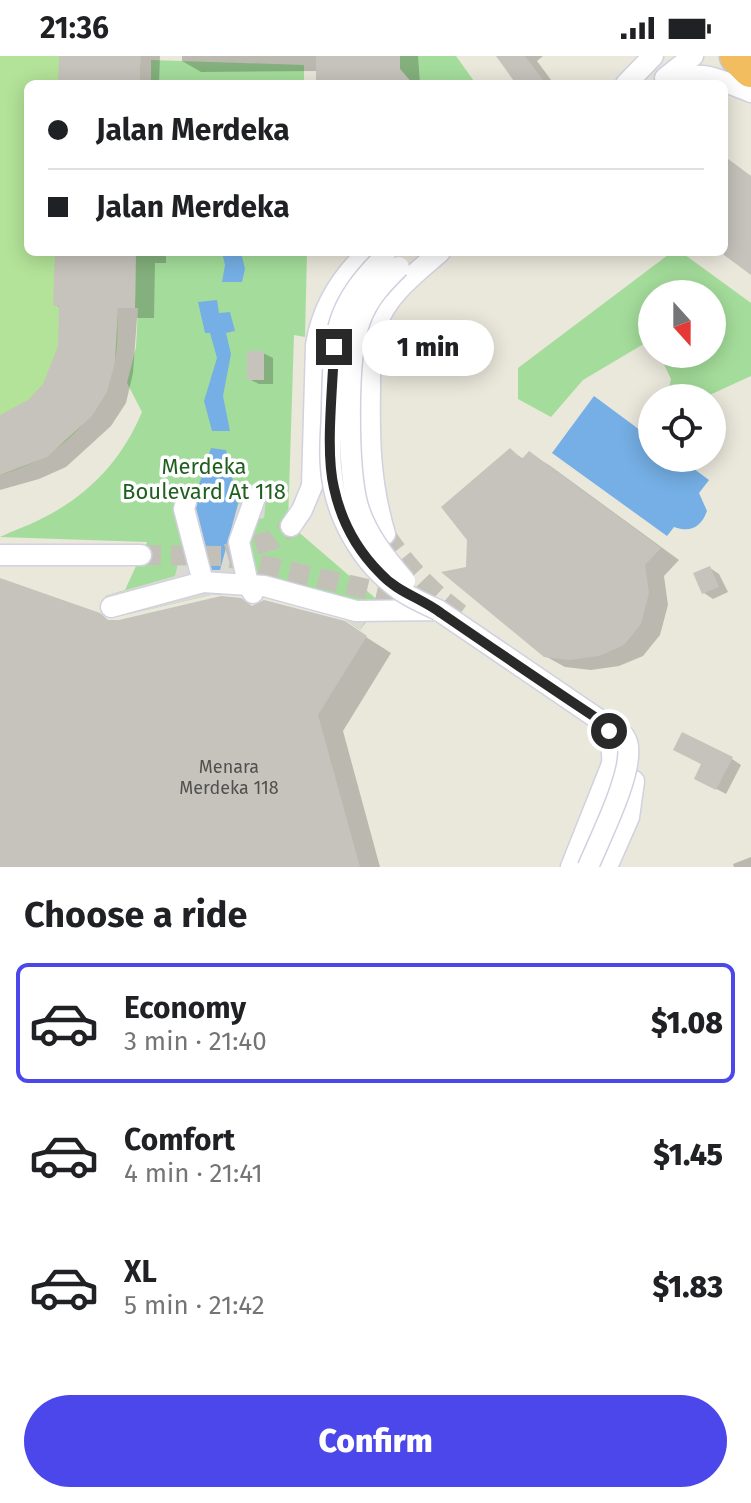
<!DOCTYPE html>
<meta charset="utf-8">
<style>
:root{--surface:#fff;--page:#f2f2f2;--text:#202124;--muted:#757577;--line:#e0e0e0;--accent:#4b47eb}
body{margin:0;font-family:"Fira Sans",sans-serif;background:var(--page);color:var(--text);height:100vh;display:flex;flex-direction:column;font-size:30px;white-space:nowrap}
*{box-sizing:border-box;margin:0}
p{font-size:26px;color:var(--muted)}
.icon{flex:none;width:44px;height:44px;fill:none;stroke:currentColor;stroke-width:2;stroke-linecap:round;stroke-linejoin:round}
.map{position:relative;height:811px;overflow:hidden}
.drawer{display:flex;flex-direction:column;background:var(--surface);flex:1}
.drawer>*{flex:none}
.banner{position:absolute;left:24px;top:24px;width:704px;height:176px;border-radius:12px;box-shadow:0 4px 20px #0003;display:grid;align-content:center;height:176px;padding:0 24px;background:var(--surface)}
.needle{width:52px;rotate:159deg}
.tools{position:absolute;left:638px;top:224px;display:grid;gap:16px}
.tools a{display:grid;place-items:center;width:88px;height:88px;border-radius:50%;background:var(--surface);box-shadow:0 4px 20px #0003;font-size:40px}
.end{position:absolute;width:36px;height:36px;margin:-18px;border:10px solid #292929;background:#fff;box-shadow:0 0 0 4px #fff}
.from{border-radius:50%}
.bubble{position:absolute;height:56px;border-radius:28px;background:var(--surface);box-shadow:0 4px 20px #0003;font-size:26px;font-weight:800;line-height:56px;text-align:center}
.banner b{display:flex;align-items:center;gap:28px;height:76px;font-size:30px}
.banner b+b{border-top:2px solid var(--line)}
.banner i{width:20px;height:20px;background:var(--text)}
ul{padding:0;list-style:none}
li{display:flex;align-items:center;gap:24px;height:120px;margin:0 16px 12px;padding:0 8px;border:4px solid transparent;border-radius:12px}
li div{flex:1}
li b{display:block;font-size:30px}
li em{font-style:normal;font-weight:800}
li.selected{border-color:var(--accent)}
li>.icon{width:72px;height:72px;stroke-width:1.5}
h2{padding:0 24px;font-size:36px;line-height:96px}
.action{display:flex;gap:16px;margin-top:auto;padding:16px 24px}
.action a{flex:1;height:92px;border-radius:48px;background:var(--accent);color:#fff;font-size:32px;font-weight:800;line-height:92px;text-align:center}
.status{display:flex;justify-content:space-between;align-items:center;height:56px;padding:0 40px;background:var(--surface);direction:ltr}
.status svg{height:22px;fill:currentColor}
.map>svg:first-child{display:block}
.green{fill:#a4dd9b}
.pitch{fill:#b3e398}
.plaza{fill:#dad9d2}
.water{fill:#75afe5}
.shadow{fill:#0003}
.building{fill:#c5c3bb}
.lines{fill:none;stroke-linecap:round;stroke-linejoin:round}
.street-tunnel{stroke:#c3c1b7;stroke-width:20;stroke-dasharray:20 10;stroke-linecap:butt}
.street-casing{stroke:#d1d1e0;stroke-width:23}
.highway-casing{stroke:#c7c7c7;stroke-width:39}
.street{stroke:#fff;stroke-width:20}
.highway{stroke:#f1bd5f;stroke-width:36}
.street-bridge-casing{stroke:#d1d1e0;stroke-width:23;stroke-linecap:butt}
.street-bridge{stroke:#fff;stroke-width:20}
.route{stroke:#292929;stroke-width:10}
.labels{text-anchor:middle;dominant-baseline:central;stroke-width:7;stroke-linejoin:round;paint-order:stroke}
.number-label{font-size:18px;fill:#50504e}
.park-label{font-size:22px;fill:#1f5f1f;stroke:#fff}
</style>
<div class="status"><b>21:36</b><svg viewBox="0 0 49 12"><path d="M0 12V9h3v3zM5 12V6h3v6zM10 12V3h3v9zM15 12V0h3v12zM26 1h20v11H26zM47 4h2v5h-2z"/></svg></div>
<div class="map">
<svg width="751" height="811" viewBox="0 0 751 811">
<rect width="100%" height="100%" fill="#eae7db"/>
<g class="green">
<polygon points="400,0 456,0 476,28 413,28 400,13"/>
<polygon points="151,4 304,9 304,28 151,28"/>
<path d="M147,196H307L305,281L294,279L288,467L381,547L360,574L336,557L253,537L211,539L116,561L105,540L125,534L147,486L0,481C14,474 28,470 41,463C88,440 122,404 142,356L127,327L136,291L138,252H135L136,197Z"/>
<polygon points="672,196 681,196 751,247 751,320 703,342 667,342 671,323 659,298 712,298 712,238 652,238 652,283 583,324 551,361 518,343 518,312"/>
</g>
<path class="pitch" d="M0,0H141L140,28H28V196H147L136,198L135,252H118C117,269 119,291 114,308C96,367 59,402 0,419Z"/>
<polygon class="plaza" points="266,444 264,462 252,464 245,487 255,519 353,548 366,564 360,574 336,557 253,537 211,539 116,561 105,540 175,520 183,487 178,454 197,453 212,514 219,514 238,448"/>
<g class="water">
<polygon points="222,196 241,196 245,213 242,226 222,226 225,209"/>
<polygon points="217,244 219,257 230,256 235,275 226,277 231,298 223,340 230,375 212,375 204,345 217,302 210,277 205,277 198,246"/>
<path d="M594,340L652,383V402H679L709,424L699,437L707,455C701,471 691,477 674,471L667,480L552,397Z"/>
<polygon points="211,392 226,394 238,448 220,514 212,514 194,444"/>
</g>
<g class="shadow">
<polygon points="61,0 160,0 159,28 60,28"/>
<polygon points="182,0 418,0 420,28 318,28 318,15 201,16 182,5"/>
<polygon points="498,0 543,0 537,5 554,28 518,28"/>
<polygon points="57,196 166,196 166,207 155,207 154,262 137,262 133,317 126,347 111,370 66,411 39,423 0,434 0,361 30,345 45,329 60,290 61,252 55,249"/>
<polygon points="263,297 273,302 273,328 259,328 249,323"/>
<polygon points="510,395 524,403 530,398 549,409 679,504 664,520 668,549 660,579 643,600 619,610 591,614 565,611 545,600 468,513"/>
<polygon points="710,512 719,518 728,536 713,543 704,537"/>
<polygon points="0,525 111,566 254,551 344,567 391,597 343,675 380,811 0,811"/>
<polygon points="732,703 741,709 726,738 696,722 703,708"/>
<polygon points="751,801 751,811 734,811 733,808"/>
</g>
<g class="building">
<polygon points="59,0 141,0 140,28 58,28"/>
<polygon points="316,0 400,0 400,13 413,28 316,28"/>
<polygon points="496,0 525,0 546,28 516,28"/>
<polygon points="724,100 751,120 751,219 724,199"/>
<polygon points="55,196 136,196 135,252 118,252 115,306 107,336 92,360 47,401 0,419 0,359 28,344 43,328 58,290 59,250 53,250"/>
<rect x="247" y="295" width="17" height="29"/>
<polygon points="510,392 522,403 529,395 661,492 645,509 649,537 641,568 624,589 599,600 570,604 544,601 441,516 466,511 467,484 441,451"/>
<polygon points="710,510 719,531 702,538 693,517"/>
<polygon points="0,522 100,557 108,564 119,564 221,540 241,542 252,550 264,544 345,565 367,580 318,659 360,811 0,811"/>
<polygon points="682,676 733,701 716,734 694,723 701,708 673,694"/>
</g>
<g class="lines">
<g class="street-tunnel">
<path d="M385,478C407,511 434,539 466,562"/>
<polyline points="227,498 272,484 291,470"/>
<polyline points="141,499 223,500 415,544"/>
</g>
<defs>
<g id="street">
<polyline points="665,22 693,0"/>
<polyline points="626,28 653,0"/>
<path d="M669,28C701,10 720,25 751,36"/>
<polyline points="186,446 184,453 203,526"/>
<path d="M291,470L302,454L312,430L316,289C322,252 340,222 368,196"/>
<path d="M385,478C370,427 369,384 370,331C370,312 369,289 376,270C387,238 416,217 440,196"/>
<polyline points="0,499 141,499"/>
<polyline points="253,537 248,528 239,486 255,442"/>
<path d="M111,551L203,526L264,530L356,555L438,554L604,667C612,680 613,693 612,708L571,811"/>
<polyline points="607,811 629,761 634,725"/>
</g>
<polyline id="highway" points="738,0 751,13"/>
</defs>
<use href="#street" class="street-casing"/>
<use href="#highway" class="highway-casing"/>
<use href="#street" class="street"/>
<use href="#highway" class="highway"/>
<defs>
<g id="street-bridge">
<path d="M384,201C332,253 334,279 332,350C332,370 329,391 331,411C334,458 361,507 400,534C411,542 425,548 438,554"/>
<path d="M399,211C382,228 368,242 360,265C346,300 348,410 357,447C365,477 385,502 405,525"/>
<path d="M588,811C599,784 636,712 627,686C623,675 615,671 604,667"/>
</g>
</defs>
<use href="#street-bridge" class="street-bridge-casing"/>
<use href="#street-bridge" class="street-bridge"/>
</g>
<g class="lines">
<path class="route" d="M334,291C333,331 325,395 334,432C341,464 357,494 380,517C397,536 421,542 441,557C495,594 549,631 604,667L609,675"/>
</g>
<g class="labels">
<g class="number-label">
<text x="229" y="711">Menara<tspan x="229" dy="21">Merdeka 118</tspan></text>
</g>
<g class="park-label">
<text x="204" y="410">Merdeka<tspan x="204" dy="25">Boulevard At 118</tspan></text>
</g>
</g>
</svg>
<div class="tools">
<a><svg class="needle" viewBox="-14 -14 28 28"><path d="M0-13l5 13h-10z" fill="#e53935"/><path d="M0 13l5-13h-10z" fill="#757577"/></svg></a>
<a><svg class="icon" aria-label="locate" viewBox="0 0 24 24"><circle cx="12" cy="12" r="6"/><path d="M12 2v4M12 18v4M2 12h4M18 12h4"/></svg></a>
</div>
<i class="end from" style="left:609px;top:675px"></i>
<i class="end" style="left:334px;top:291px"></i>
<div class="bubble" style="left:362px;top:264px;width:132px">1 min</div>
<div class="banner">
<b><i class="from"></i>Jalan Merdeka</b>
<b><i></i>Jalan Merdeka</b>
</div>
</div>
<section class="drawer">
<h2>Choose a ride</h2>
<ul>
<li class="selected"><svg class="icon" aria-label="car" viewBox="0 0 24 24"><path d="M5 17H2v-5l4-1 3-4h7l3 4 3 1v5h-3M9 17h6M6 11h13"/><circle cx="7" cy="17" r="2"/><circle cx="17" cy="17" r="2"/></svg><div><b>Economy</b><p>3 min · 21:40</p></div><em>$1.08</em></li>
<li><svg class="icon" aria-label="car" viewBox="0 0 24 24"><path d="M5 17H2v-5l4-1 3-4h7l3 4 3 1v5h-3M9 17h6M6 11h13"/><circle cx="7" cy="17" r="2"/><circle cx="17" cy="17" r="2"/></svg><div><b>Comfort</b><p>4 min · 21:41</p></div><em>$1.45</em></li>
<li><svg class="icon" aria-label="car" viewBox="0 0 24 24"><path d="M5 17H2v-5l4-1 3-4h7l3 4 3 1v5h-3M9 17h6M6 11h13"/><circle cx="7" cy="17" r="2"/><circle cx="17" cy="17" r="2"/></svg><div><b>XL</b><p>5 min · 21:42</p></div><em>$1.83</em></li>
</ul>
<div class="action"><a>Confirm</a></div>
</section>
